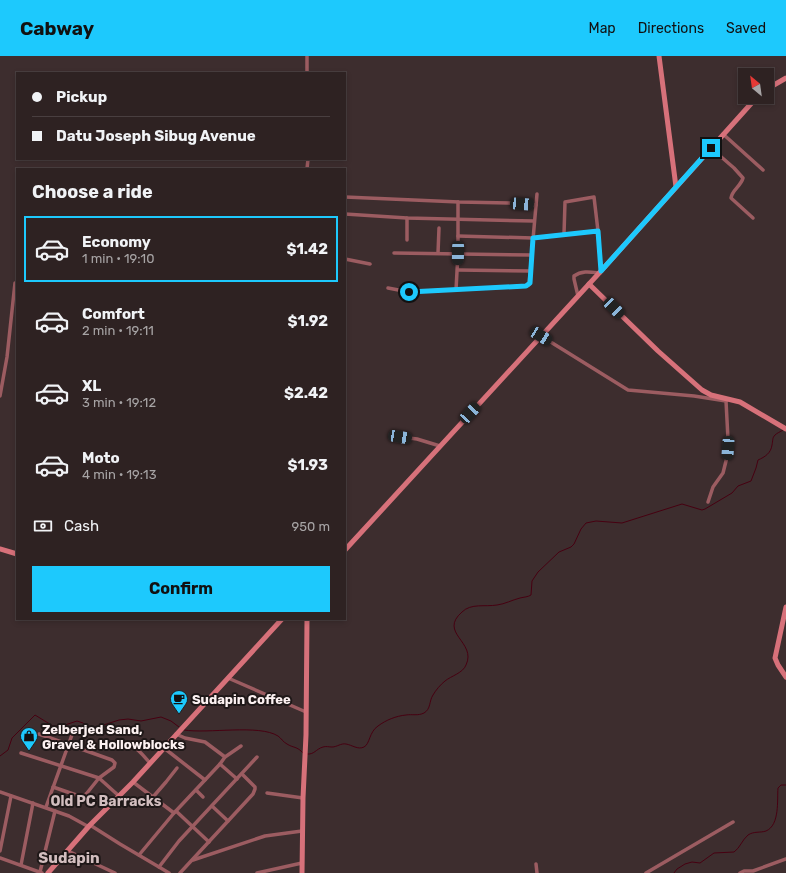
<!DOCTYPE html>
<meta charset="utf-8">
<style>
:root{--surface:#2e2222;--page:#362a2a;--text:#f1f3f6;--muted:#a7a4a5;--line:#493f40;--accent:#1dc9fd}
body{margin:0;font-family:Rubik,sans-serif;background:var(--page);color:var(--text);height:100vh;display:flex;flex-direction:column;font-size:15px;white-space:nowrap}
*{box-sizing:border-box;margin:0}
p{font-size:13px;color:var(--muted)}
.icon{flex:none;width:22px;height:22px;fill:none;stroke:currentColor;stroke-width:2;stroke-linecap:round;stroke-linejoin:round}
.map{position:relative;flex:1;overflow:hidden}
.side{position:absolute;left:16px;top:112px;width:330px;height:452px;display:flex;flex-direction:column;background:var(--surface);border-radius:0px;box-shadow:0 2px 6px #0003,0 0 0 1px var(--line)}
.side>*{flex:none}
.banner{position:absolute;left:16px;top:16px;width:330px;height:88px;border-radius:0px;box-shadow:0 2px 6px #0003,0 0 0 1px var(--line);display:grid;align-content:center;height:88px;padding:0 16px;background:var(--surface)}
.needle{width:26px;rotate:331deg}
.buttons{position:absolute;left:738px;top:12px;display:grid;gap:8px}
.buttons a{display:grid;place-items:center;width:36px;height:36px;border-radius:0px;background:var(--surface);box-shadow:0 2px 6px #0003,0 0 0 1px var(--line);font-size:20px}
.end{position:absolute;width:18px;height:18px;margin:-9px;border:5px solid #1dc9fd;background:#111;box-shadow:0 0 0 2px #111}
.from{border-radius:50%}
.car{position:absolute;width:12px;height:24px;margin:-12px -6px;border-radius:5px;box-shadow:0 0 3px 1px #0007;background:linear-gradient(#222 24%,#8ab4d8 0 40%,#222 0 76%,#8ab4d8 0 86%,#222 0)}
.banner b{display:flex;align-items:center;gap:14px;height:38px;font-size:15px}
.banner b+b{border-top:1px solid var(--line)}
.banner i{width:10px;height:10px;background:var(--text)}
ul{padding:0;list-style:none}
li{display:flex;align-items:center;gap:12px;height:66px;margin:0 8px 6px;padding:0 8px;border:2px solid transparent;border-radius:0px}
li div{flex:1}
li b{display:block;font-size:15px}
li em{font-style:normal;font-weight:700}
li.on{border-color:var(--accent)}
li>.icon{width:36px;height:36px;stroke-width:1.5}
h2{padding:0 16px;font-size:18px;line-height:48px}
.pay{display:flex;align-items:center;gap:10px;height:44px;padding:0 16px;font-size:15px}
.pay p{margin-inline-start:auto}
.action{display:flex;gap:8px;margin-top:auto;padding:8px 16px}
.action a{flex:1;height:46px;border-radius:0px;background:var(--accent);color:#111;font-size:16px;font-weight:700;line-height:46px;text-align:center}
header{display:flex;align-items:center;gap:24px;box-sizing:border-box;height:56px;padding:0 20px;background:var(--accent);color:#111}
header strong{font-size:19px}
nav{display:flex;gap:22px;margin-inline-start:auto;font-size:14px}
.map>svg:first-child{display:block}
.lines{fill:none;stroke-linecap:round;stroke-linejoin:round}
.stream{stroke:#470011;stroke-width:1}
.street{stroke:#9c5c61;stroke-width:3.5}
.secondary{stroke:#d7717a;stroke-width:5}
.route{stroke:#1dc9fd;stroke-width:5}
.labels{text-anchor:middle;dominant-baseline:central;stroke-width:4;stroke-linejoin:round;paint-order:stroke}
.poi-label{font-size:13px;font-weight:bold;fill:#fdf2f2;stroke:#1f1818;text-anchor:start}
.neighbourhood-label{font-size:14px;font-weight:bold;fill:#d2bebf;stroke:#1f1818}
.quarter-label{font-size:15px;font-weight:bold;fill:#d2bebf;stroke:#1f1818}
</style>
<header>
<strong>Cabway</strong>
<nav><a>Map</a><a>Directions</a><a>Saved</a></nav>
</header>
<div class="map">
<svg width="786" height="817" viewBox="0 0 786 817">
<rect width="100%" height="100%" fill="#3d2d2e"/>
<g class="lines">
<g class="stream">
<path d="M184,674C208,678 259,668 278,680C281,682 283,686 287,688C293,692 297,690 303,697"/>
<path d="M307,698C314,699 316,693 323,691C326,690 329,691 332,691C337,691 341,687 346,688C352,689 358,694 364,691C370,688 369,676 378,670C386,664 396,660 406,659C412,658 418,660 424,657C431,653 429,645 433,639C436,634 440,629 445,625C451,620 463,617 466,609C477,586 438,577 462,556C471,547 485,551 497,549C505,548 512,544 520,542C524,541 528,541 531,539L532,525L538,516L559,496L571,491L574,488L581,473L586,467L596,465L622,467L682,448L702,454L705,453L732,437L738,430L751,425L756,412L758,404C765,401 771,397 772,389C773,385 772,382 775,379C777,377 780,376 783,374"/>
<polyline points="0,700 8,694 12,682 35,659 53,670 62,670 77,665 83,667 89,672 94,672 119,664 128,663 141,665 161,661 171,665 179,671"/>
<path d="M674,817L677,813L685,808L692,806L700,807L714,797L734,796C740,792 742,784 748,779C754,775 760,777 766,775C780,769 777,744 778,732L781,729H786"/>
</g>
<g class="street">
<polyline points="307,0 307,17"/>
<polyline points="723,78 763,114"/>
<path d="M711,92L734,112L743,122C741,130 732,134 731,142L753,162"/>
<polyline points="307,113 308,103"/>
<polyline points="345,141 459,146 509,147 536,149"/>
<polyline points="345,158 407,162 534,165"/>
<polyline points="564,178 565,146 594,141 598,175 601,215"/>
<polyline points="458,180 533,182 598,175"/>
<polyline points="407,184 407,162"/>
<polyline points="394,197 532,199"/>
<polyline points="438,197 439,172"/>
<polyline points="345,203 370,208"/>
<polyline points="458,214 531,215"/>
<polyline points="388,232 409,236 527,230 529,229 537,138"/>
<polyline points="456,234 458,197 458,146"/>
<path d="M578,240L574,223V220C582,214 591,216 600,217"/>
<polyline points="541,280 628,334 694,340 726,345"/>
<polyline points="0,340 7,301 15,227"/>
<polyline points="401,381 417,383 440,390"/>
<polyline points="708,446 713,431 723,417 727,401 728,383 726,345"/>
<polyline points="228,622 306,656"/>
<polyline points="39,678 112,704 115,707 114,711 99,722 87,737 82,741 53,731"/>
<polyline points="176,678 185,682 205,686 225,701"/>
<path d="M110,691C133,685 135,690 150,707"/>
<polyline points="164,692 205,724"/>
<polyline points="21,697 99,722 119,740"/>
<polyline points="220,708 237,723"/>
<polyline points="133,726 174,757"/>
<polyline points="196,734 203,741"/>
<polyline points="0,736 69,760 89,771"/>
<polyline points="267,737 303,742"/>
<polyline points="153,741 166,726 177,712"/>
<polyline points="212,750 228,765"/>
<polyline points="46,751 73,676"/>
<polyline points="176,755 209,786"/>
<polyline points="90,769 120,788 159,811 179,785 257,701"/>
<polyline points="0,795 11,740"/>
<polyline points="68,795 115,817"/>
<polyline points="139,799 174,757 220,708 225,701 241,690"/>
<polyline points="0,802 42,817"/>
<polyline points="193,804 265,780 302,775"/>
<polyline points="536,808 537,817"/>
<polyline points="21,809 33,747"/>
<polyline points="159,811 169,817"/>
<polyline points="40,816 55,755"/>
<polyline points="180,817 253,738 255,733 255,731 242,718"/>
<polyline points="257,817 302,807"/>
<polyline points="646,817 733,766"/>
<polyline points="740,817 744,815 753,815 786,803"/>
</g>
<g class="secondary">
<polyline points="659,0 676,131"/>
<polyline points="767,33 786,22"/>
<polyline points="589,228 658,295 702,334 711,339 740,346 786,373"/>
<polyline points="0,493 17,498"/>
<polyline points="345,494 601,215 757,41"/>
<polyline points="786,551 775,602 778,609 786,621"/>
<polyline points="48,817 90,769 133,726 282,563"/>
<polyline points="302,817 303,742 306,679 307,563"/>
</g>
</g>
<g class="lines">
<polyline class="route" points="409,236 526,230 530,227 533,182 598,175 601,215 711,92"/>
</g>
<defs>
<symbol id="cafe-pin" viewBox="-11 -11 22 30"><path d="M0 17L-7.5 6A9.5 9.5 0 1 1 7.5 6Z" fill="#1dc9fd" stroke="#1f1818"/><path d="M-5.5-4.5H6V0H3Q3 3.5 0 3.5H-2.5Q-5.5 3.5-5.5 0ZM3-3.2v2h1.7v-2ZM-6 4.5H4V6H-6Z" fill="#111"/></symbol>
<symbol id="shop-pin" viewBox="-11 -11 22 30"><path d="M0 17L-7.5 6A9.5 9.5 0 1 1 7.5 6Z" fill="#1dc9fd" stroke="#1f1818"/><path d="M-5-2.5h2.3a2.7 3.5 0 0 1 5.4 0H5L5.5 6h-11ZM-1.5-2.5h3a1.5 2.3 0 0 0-3 0Z" fill="#111"/></symbol>
</defs>
<g fill-rule="evenodd">
<use href="#cafe-pin" x="169" y="633" width="20" height="27"/>
<use href="#shop-pin" x="19" y="670" width="20" height="27"/>
</g>
<g class="labels">
<g class="poi-label">
<text x="192" y="643">Sudapin Coffee</text>
<text x="42" y="673">Zelberjed Sand,<tspan x="42" dy="15">Gravel &amp; Hollowblocks</tspan></text>
</g>
<g class="neighbourhood-label">
<text x="106" y="745">Old PC Barracks</text>
</g>
<g class="quarter-label">
<text x="69" y="802">Sudapin</text>
</g>
</g>
</svg>
<div class="buttons">
<a><svg class="needle" viewBox="-14 -14 28 28"><path d="M0-13l5 13h-10z" fill="#e53935"/><path d="M0 13l5-13h-10z" fill="#a7a4a5"/></svg></a>
</div>
<i class="end from" style="left:409px;top:236px"></i>
<i class="end" style="left:711px;top:92px"></i>
<i class="car" style="left:522px;top:148px;rotate:94deg"></i>
<i class="car" style="left:458px;top:197px;rotate:181deg"></i>
<i class="car" style="left:614px;top:252px;rotate:135deg"></i>
<i class="car" style="left:541px;top:280px;rotate:122deg"></i>
<i class="car" style="left:470px;top:357px;rotate:43deg"></i>
<i class="car" style="left:400px;top:381px;rotate:99deg"></i>
<i class="car" style="left:728px;top:392px;rotate:184deg"></i>
<div class="banner">
<b><i class="from"></i>Pickup</b>
<b><i></i>Datu Joseph Sibug Avenue</b>
</div>
<section class="side">
<h2>Choose a ride</h2>
<ul>
<li class="on"><svg class="icon" aria-label="car" viewBox="0 0 24 24"><path d="M5 17H2v-5l4-1 3-4h7l3 4 3 1v5h-3M9 17h6M6 11h13"/><circle cx="7" cy="17" r="2"/><circle cx="17" cy="17" r="2"/></svg><div><b>Economy</b><p>1 min · 19:10</p></div><em>$1.42</em></li>
<li><svg class="icon" aria-label="car" viewBox="0 0 24 24"><path d="M5 17H2v-5l4-1 3-4h7l3 4 3 1v5h-3M9 17h6M6 11h13"/><circle cx="7" cy="17" r="2"/><circle cx="17" cy="17" r="2"/></svg><div><b>Comfort</b><p>2 min · 19:11</p></div><em>$1.92</em></li>
<li><svg class="icon" aria-label="car" viewBox="0 0 24 24"><path d="M5 17H2v-5l4-1 3-4h7l3 4 3 1v5h-3M9 17h6M6 11h13"/><circle cx="7" cy="17" r="2"/><circle cx="17" cy="17" r="2"/></svg><div><b>XL</b><p>3 min · 19:12</p></div><em>$2.42</em></li>
<li><svg class="icon" aria-label="car" viewBox="0 0 24 24"><path d="M5 17H2v-5l4-1 3-4h7l3 4 3 1v5h-3M9 17h6M6 11h13"/><circle cx="7" cy="17" r="2"/><circle cx="17" cy="17" r="2"/></svg><div><b>Moto</b><p>4 min · 19:13</p></div><em>$1.93</em></li>
</ul>
<div class="pay"><svg class="icon" aria-label="cash" viewBox="0 0 24 24"><path d="M3 7h18v10H3z"/><circle cx="12" cy="12" r="2"/></svg>Cash<p>950 m</p></div>
<div class="action"><a>Confirm</a></div>
</section>
</div>
